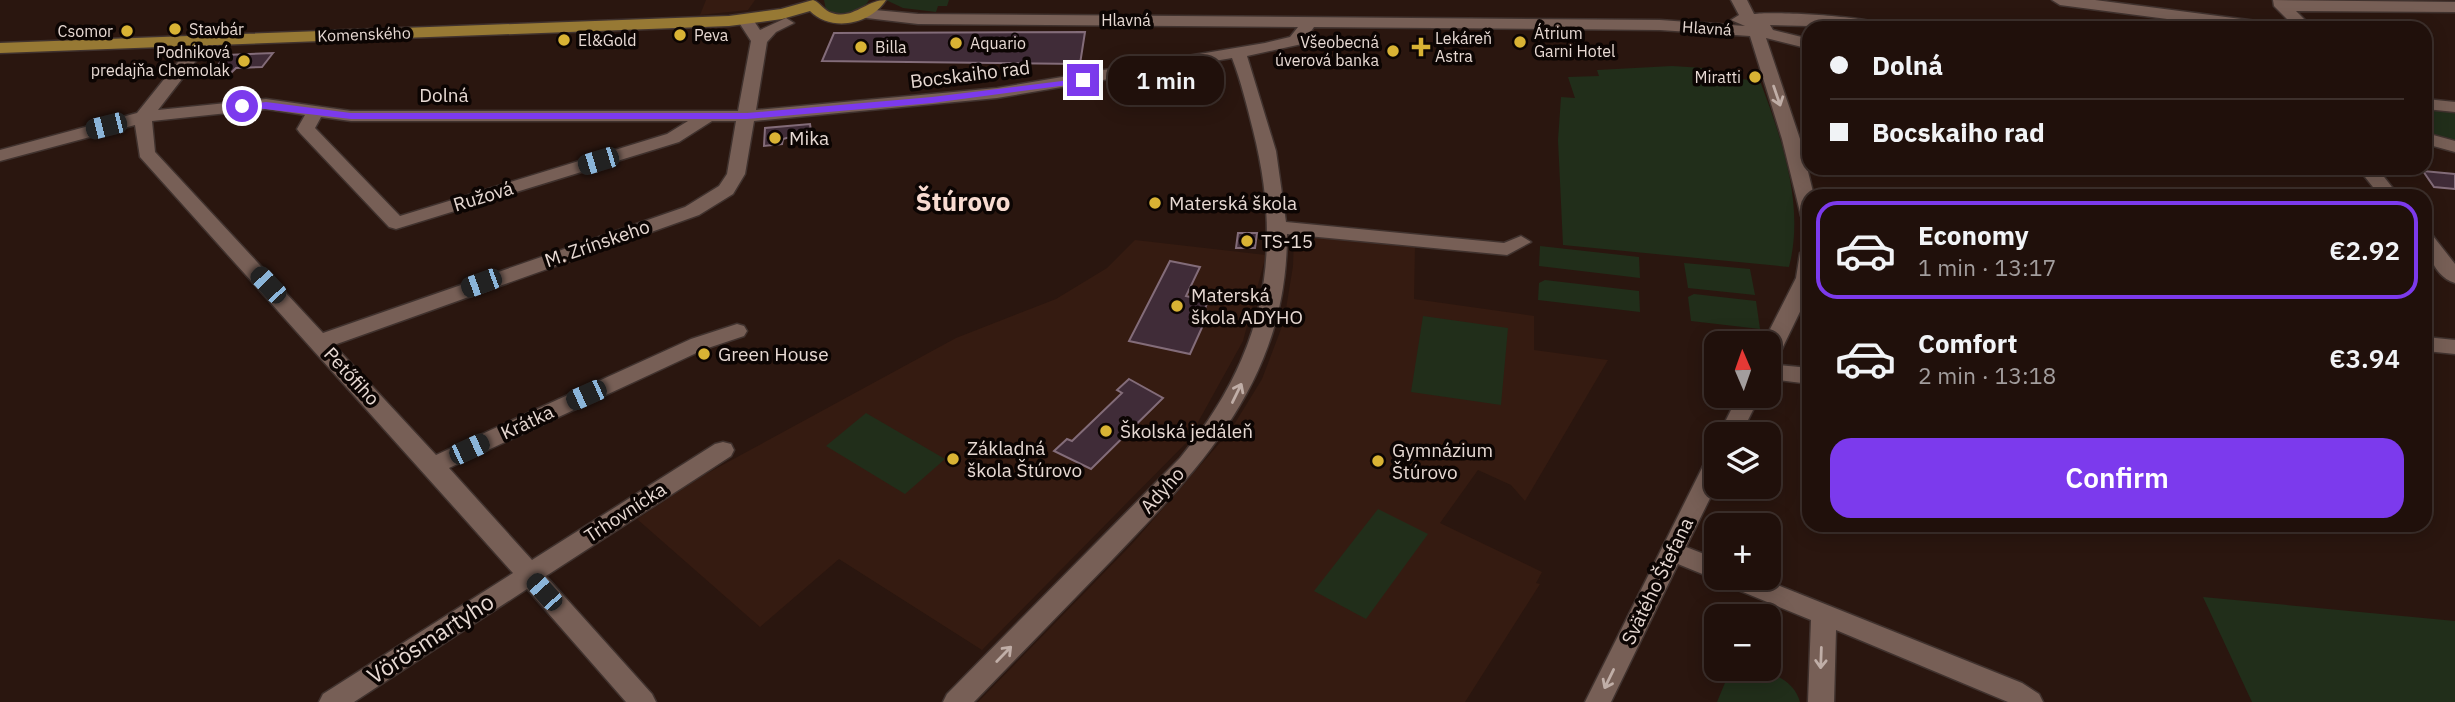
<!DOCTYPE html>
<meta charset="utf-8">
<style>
:root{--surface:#20100b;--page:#2d1e19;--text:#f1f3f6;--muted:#a29d9d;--line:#3d302c;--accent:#7c3aed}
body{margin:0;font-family:"IBM Plex Sans",sans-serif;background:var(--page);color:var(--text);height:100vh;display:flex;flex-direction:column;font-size:26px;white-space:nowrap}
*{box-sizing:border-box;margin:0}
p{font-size:23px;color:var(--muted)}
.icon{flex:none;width:38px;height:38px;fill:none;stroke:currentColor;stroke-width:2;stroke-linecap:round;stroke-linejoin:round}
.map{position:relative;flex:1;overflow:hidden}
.sheet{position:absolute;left:1802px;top:189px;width:630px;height:343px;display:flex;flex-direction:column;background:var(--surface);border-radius:21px;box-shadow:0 4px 18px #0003,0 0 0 2px var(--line)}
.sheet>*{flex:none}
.hud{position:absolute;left:1802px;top:21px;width:630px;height:154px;border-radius:21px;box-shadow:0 4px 18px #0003,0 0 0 2px var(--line);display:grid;align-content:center;height:154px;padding:0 28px;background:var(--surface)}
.needle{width:46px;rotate:358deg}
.fabs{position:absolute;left:1704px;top:331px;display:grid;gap:14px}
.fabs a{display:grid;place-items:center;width:77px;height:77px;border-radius:14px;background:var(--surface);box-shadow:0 4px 18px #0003,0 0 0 2px var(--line);font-size:35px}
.end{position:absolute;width:32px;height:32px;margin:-16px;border:9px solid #7c3aed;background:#fff;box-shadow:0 0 0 4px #fff}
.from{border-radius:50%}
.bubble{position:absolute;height:49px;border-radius:21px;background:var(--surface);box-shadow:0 4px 18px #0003,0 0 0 2px var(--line);font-size:23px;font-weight:600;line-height:49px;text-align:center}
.car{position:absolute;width:21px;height:42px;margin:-21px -10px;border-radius:9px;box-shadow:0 0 5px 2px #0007;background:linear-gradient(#222 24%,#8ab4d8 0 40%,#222 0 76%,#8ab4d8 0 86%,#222 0)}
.hud b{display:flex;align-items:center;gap:24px;height:66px;font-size:26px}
.hud b+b{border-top:2px solid var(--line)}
.hud i{width:18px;height:18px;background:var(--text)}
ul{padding:12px 0 0;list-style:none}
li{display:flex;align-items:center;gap:21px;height:98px;margin:0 14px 10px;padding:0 14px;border:4px solid transparent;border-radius:21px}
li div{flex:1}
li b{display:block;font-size:26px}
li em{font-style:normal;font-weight:600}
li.active{border-color:var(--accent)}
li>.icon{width:63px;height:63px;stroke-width:1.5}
.primary-button{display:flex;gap:14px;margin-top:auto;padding:14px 28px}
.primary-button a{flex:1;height:80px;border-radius:21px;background:var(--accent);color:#fff;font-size:28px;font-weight:600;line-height:80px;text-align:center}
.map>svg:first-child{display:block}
.built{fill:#351b11}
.green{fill:#212e1a}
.building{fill:#402c38;stroke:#836c79;stroke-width:2}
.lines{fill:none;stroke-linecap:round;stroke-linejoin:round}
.minor-casing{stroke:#40322e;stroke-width:3}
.major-casing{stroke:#40322e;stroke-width:3}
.minor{fill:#775f56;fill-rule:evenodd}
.major{fill:#977934;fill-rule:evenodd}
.oneway{stroke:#c0aea7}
.route{fill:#7c3aed}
.poi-dot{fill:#d9b334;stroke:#0c0503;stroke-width:2.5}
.labels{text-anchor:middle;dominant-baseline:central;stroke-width:7;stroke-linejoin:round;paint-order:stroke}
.far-street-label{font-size:16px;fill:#e7d9d3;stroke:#0c0503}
.far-poi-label{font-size:16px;fill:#e7d9d3;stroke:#0c0503;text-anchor:start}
.street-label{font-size:19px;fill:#e7d9d3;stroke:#0c0503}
.poi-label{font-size:19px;fill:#e7d9d3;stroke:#0c0503;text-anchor:start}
.near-street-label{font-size:23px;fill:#e7d9d3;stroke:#0c0503}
.district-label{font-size:26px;font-weight:bold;fill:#f8dbd0;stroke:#0c0503}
</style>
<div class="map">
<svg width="2455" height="702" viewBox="0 0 2455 702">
<rect width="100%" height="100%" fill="#2a160f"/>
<g class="built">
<polygon points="706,0 755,0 748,10 700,15"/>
<polygon points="1294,235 1415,246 1414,299 1534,316 1534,350 1608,360 1525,501 1511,485 1478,470 1440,523 1542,572 1536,583 1540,584 1465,702 978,702 1133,543 1230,431 1262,379 1284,321 1293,266"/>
<polygon points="1135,240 1266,255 1243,341 1187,442 982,650 839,559 760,627 637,519 704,475 956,338 1056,299 1107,268"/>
</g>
<g class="green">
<path d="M824,0H869C861,15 840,16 826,10Z"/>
<polygon points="886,0 949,0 947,6 938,6 936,12 903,8"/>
<path d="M1672,66L1704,68L1705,75L1760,81C1782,139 1805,206 1789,267L1563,245L1558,140L1561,97L1575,98L1568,77L1599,76L1597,70Z"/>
<polygon points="2426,109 2455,113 2455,142 2426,132"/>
<polygon points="1540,246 1639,257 1640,278 1539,266"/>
<polygon points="1684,263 1750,269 1755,295 1688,288"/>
<polygon points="1545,280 1639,291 1640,312 1538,300 1539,283"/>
<polygon points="1694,294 1756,301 1760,329 1691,321 1688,297"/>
<polygon points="1423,316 1508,328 1501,405 1411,392"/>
<polygon points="866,413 945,459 905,494 826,446"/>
<polygon points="1378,509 1428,534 1366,619 1314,591"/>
<polygon points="2203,597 2455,621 2455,702 2252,702"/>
<path d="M1740,668C1762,668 1793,676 1800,702H1717L1729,673Z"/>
</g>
<g class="building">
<polygon points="1085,32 1080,64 822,61 834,33"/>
<polygon points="273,53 262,67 236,68 230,74 210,75 226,55"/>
<polygon points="810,124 811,131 783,139 782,144 764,146 765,128"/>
<polygon points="2423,171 2455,174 2455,189 2434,187"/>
<polygon points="1238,233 1257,233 1255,248 1236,248"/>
<polygon points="1170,261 1200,267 1186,296 1208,301 1204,311 1209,312 1190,354 1129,341"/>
<polygon points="1129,379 1163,398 1091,469 1054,451 1067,439 1072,441 1122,393 1117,390"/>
</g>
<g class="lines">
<defs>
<g id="minor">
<path d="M1731,0H1747L1754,14C1773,11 1878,16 1891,28L1770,25L1773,30L1810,39V49L1766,38L1800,139L1814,196H1810V222L1801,216L1782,139L1750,36L1660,30L1314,27L1302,44L1247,56L1276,151L1286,222L1504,243L1521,236L1531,242L1507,255L1287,234C1287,378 1205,463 1111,561C1065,608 1020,655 974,702H943L947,694L1180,458C1263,357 1285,257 1253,130C1247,106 1241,81 1232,58L997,98L754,121L745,174L733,194L699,215L334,345L436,455L691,339L737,324L744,326L747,331L744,336L705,349L449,468L532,560L715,444L723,442L731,444L734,450L731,456L546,576L652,694L656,702H626L527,589L354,702H319L323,694L513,573L140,157L135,125L0,161V150L137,113L198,37L204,35L212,40L158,110L266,99L351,111H738L751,41L740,24L748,19L754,21L760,30L786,18L794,23L776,32L767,42L756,110L997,88L1265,43L1290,37L1298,27L918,24L858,17V11L864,9L918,14L1660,20L1745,26L1731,20L1739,15ZM266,109L305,115L297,129L300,133L389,227L396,229L679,142L712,121H736L727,174L719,186L685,207L323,333L155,152L152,121ZM321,117L351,121H688L667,134L400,216L315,128Z"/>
<polygon points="2052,0 2095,0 2272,23 2280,28 2236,28 2060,5"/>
<polygon points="2273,0 2455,2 2455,12 2296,11 2313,28 2296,28 2274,6"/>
<polygon points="2426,99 2455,102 2455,112 2426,109"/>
<polygon points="2426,133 2455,141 2455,152 2426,144"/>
<polygon points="2358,168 2377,168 2399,196 2380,196"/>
<path d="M2426,234L2433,236L2455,264V283C2436,278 2424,251 2426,234Z"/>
<polygon points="1810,247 1810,291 1780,353 1776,358 1769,360 1769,343 1763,343 1796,278 1800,253"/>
<polygon points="2426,337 2455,340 2455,354 2426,351"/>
<polygon points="1769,364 1810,368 1810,384 1769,379"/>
<polygon points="1738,396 1760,396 1741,434 1719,434"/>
<polygon points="1717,452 1717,484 1686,547 1717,559 1717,578 1760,578 2022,683 2039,694 2043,702 2008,702 1836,630 1834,702 1808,702 1811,620 1726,585 1723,578 1717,580 1678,564 1611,702 1585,702 1709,454"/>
</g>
<path id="major" d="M813,0C821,3 824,11 832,13C853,20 866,0 886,0C870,25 831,32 810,11L782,19L729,26L0,53V43L729,16L781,9Z"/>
</defs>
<use href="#minor" class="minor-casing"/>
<use href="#major" class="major-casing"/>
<use href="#minor" class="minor"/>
<use href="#major" class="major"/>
</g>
<defs><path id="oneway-shaft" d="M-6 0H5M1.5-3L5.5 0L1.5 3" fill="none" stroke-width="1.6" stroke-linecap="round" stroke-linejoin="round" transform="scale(1.75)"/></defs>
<g class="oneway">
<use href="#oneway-shaft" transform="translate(1777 96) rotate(71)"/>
<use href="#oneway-shaft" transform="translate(1237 393) rotate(-64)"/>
<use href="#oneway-shaft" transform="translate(1004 654) rotate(-46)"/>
<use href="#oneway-shaft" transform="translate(1821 658) rotate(92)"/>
<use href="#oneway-shaft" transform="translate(1609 679) rotate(116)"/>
</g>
<polygon class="route" points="1086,78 1083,83 932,103 747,119 351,119 238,106 266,102 351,113 747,113 932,97"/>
<g class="poi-dot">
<circle cx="175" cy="29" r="7"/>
<circle cx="127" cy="31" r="7"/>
<circle cx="680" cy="35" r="7"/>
<circle cx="564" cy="40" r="7"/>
<circle cx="1520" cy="42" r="7"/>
<circle cx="956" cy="43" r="7"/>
<circle cx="861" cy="47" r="7"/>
<path d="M1417.5 36.5h7v7h7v7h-7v7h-7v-7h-7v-7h7z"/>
<circle cx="1393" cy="51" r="7"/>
<circle cx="244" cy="61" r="7"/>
<circle cx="1755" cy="77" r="7"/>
<circle cx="775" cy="138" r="7"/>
<circle cx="1155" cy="203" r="7"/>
<circle cx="1247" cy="241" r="7"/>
<circle cx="1177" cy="306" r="7"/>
<circle cx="704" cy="354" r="7"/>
<circle cx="1106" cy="431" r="7"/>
<circle cx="953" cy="459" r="7"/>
<circle cx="1378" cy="461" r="7"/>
</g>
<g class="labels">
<g class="far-street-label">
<text x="1126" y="20">Hlavná</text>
<text transform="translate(1707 28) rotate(4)">Hlavná</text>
<text transform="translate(364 34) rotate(-2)">Komenského</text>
</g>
<g class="far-poi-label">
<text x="189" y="29">Stavbár</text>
<text x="113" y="31" text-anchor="end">Csomor</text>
<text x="1534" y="33">Átrium<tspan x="1534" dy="18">Garni Hotel</tspan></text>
<text x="694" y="35">Peva</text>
<text x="1435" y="38">Lekáreň<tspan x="1435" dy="18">Astra</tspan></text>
<text x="578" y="40">El&amp;Gold</text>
<text x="1379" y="42" text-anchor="end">Všeobecná<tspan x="1379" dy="18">úverová banka</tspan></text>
<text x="970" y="43">Aquario</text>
<text x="875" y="47">Billa</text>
<text x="230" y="52" text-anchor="end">Podniková<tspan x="230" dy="18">predajňa Chemolak</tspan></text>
<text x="1741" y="77" text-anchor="end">Miratti</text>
</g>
<g class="street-label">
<text transform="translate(970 74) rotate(-7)">Bocskaiho rad</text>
<text x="444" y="95">Dolná</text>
<text transform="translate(483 196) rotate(-17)">Ružová</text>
<text transform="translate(597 243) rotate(-19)">M. Zrínskeho</text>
<text transform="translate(352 376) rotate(47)">Petőfiho</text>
<text transform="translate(527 422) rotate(-25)">Krátka</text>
<text transform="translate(1162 490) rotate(-48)">Adyho</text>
<text transform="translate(625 512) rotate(-33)">Trhovnícka</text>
<text transform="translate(1657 581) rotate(-64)">Svätého Štefana</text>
</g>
<g class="poi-label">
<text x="789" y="138">Mika</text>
<text x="1169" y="203">Materská škola</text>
<text x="1261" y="241">TS-15</text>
<text x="1191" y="295">Materská<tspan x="1191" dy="22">škola ADYHO</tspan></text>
<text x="718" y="354">Green House</text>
<text x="1120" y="431">Školská jedáleň</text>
<text x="967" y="448">Základná<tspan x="967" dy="22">škola Štúrovo</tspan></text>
<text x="1392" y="450">Gymnázium<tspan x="1392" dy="22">Štúrovo</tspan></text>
</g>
<g class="near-street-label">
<text transform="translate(430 638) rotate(-33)">Vörösmartyho</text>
</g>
<g class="district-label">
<text x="963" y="201">Štúrovo</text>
</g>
</g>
</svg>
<div class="fabs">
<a><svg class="needle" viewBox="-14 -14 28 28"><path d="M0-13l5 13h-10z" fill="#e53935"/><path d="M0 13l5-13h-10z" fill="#a29d9d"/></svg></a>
<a><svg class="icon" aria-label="layers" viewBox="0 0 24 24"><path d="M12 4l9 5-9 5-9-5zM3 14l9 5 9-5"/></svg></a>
<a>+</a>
<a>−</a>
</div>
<i class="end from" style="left:242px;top:106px"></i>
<i class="end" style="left:1083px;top:80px"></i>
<div class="bubble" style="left:1108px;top:56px;width:116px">1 min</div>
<i class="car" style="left:106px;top:126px;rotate:256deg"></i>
<i class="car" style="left:598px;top:161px;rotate:253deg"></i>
<i class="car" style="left:481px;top:283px;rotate:250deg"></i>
<i class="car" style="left:268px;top:285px;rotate:317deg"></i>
<i class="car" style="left:586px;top:395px;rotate:246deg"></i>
<i class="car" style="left:469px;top:449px;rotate:65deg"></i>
<i class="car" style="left:544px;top:592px;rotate:318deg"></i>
<div class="hud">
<b><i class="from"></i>Dolná</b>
<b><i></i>Bocskaiho rad</b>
</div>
<section class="sheet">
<ul>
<li class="active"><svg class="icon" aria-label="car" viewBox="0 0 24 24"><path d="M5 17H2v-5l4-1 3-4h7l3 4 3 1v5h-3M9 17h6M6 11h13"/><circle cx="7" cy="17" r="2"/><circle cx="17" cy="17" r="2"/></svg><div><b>Economy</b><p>1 min · 13:17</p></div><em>€2.92</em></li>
<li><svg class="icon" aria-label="car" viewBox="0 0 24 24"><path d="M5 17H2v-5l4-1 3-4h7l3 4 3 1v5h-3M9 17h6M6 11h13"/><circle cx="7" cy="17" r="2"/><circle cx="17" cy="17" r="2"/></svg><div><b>Comfort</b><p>2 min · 13:18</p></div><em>€3.94</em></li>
</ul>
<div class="primary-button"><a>Confirm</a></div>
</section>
</div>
